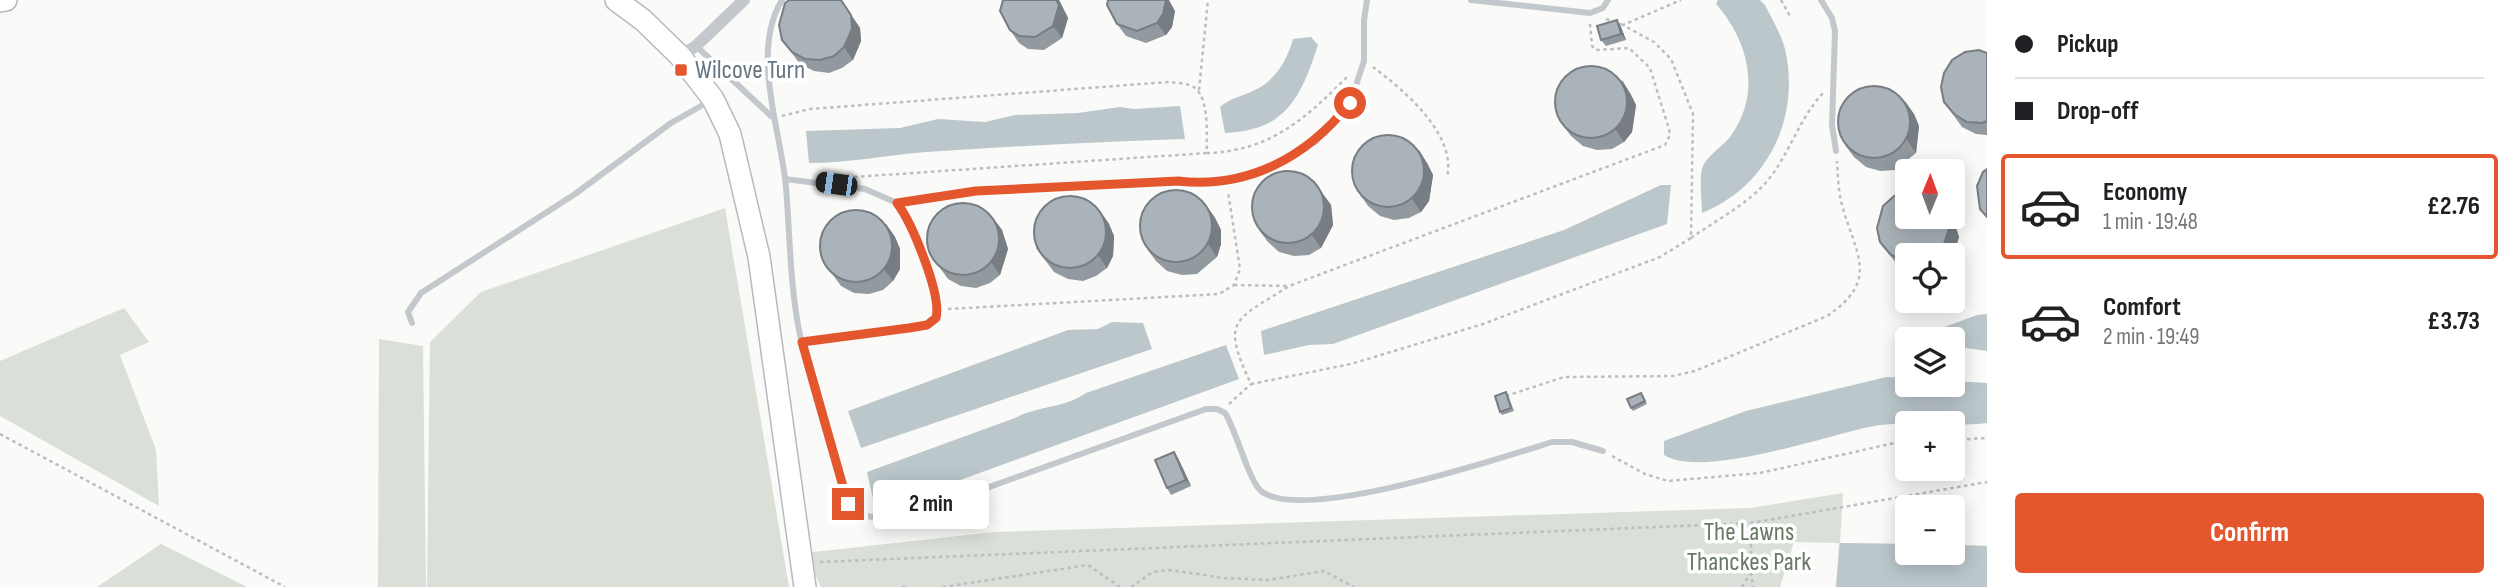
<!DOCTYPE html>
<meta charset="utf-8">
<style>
:root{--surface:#fff;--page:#f2f2f2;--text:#202124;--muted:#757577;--line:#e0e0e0;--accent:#e4572e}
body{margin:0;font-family:"Sofia Sans Condensed",sans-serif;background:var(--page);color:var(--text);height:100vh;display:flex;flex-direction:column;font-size:26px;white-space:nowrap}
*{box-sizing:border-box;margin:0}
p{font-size:23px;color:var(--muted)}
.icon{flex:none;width:38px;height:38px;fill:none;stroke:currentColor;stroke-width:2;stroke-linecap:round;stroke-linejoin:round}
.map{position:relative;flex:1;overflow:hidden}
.drawer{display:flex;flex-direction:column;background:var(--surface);width:525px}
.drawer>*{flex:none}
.hud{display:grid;align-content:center;height:154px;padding:0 28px;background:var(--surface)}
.needle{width:46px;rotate:1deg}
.fabs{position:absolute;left:1895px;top:159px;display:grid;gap:14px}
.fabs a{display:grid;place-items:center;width:70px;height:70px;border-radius:7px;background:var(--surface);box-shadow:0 4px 18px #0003;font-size:35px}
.end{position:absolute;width:32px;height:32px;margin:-16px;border:9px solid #e4572e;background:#fff;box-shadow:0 0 0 4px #fff}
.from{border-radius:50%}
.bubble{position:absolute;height:49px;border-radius:7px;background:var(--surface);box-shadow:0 4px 18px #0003;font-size:23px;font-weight:700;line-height:49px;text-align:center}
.car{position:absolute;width:21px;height:42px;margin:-21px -10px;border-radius:9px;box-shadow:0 0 5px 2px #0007;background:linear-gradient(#222 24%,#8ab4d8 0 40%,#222 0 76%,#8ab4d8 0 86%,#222 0)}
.hud b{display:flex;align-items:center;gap:24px;height:66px;font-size:26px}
.hud b+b{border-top:2px solid var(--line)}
.hud i{width:18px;height:18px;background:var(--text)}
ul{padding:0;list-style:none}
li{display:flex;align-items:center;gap:21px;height:105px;margin:0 14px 10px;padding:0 14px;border:4px solid transparent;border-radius:7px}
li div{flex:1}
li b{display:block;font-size:26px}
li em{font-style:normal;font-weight:700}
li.on{border-color:var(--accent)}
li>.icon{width:63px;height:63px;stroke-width:1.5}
.cta{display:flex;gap:14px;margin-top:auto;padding:14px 28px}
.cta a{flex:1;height:80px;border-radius:7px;background:var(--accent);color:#fff;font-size:28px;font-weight:700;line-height:80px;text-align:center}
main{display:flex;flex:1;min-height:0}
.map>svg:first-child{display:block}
.green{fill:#dadfd7}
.water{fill:#bbc7cb}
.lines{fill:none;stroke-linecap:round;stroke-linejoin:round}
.primary-casing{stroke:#b5babe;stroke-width:24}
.path{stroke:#bbbfc2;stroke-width:2.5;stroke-dasharray:3.5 3.5;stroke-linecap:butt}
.lane{stroke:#c3c8cc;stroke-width:6}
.street{stroke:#c3c8cc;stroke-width:12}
.primary{stroke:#fff;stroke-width:21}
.wall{fill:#929a9f}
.shaded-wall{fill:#777d82}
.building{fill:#aab3b9;stroke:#777d82;stroke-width:2}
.route{stroke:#e4572e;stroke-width:9}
.poi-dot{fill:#e4572e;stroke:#fff;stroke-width:2.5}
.labels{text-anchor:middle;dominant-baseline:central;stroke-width:7;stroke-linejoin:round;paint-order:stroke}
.poi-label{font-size:26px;fill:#657683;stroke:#fff;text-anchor:start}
.park-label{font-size:26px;fill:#687a64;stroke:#fff}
</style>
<main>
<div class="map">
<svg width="1987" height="587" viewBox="0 0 1987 587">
<rect width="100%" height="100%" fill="#fafaf8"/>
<g class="green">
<polygon points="725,208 789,587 427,587 430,342 481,292"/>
<polygon points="124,308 149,342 120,355 156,450 159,506 0,416 0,361"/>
<polygon points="379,339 423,346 426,587 378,587"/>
<polygon points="1843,493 1840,543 1907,544 1908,553 1953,553 1953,545 1987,546 1987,587 1836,587 1839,543 1794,542 1780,587 821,587 805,553 994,532 1750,508"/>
<polygon points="161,544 247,587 97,587"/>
</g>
<g class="water">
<path d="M1718,0H1760L1765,5C1772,19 1781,34 1785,49C1801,118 1767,187 1702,213C1702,199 1699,182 1702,169C1705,157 1722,147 1730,137C1762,94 1749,41 1716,4Z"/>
<path d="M1311,37L1318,45C1301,97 1286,131 1225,133L1220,107C1230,98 1243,96 1255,90C1276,80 1287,60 1293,39Z"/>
<path d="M1180,106L1185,139C1099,142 1013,146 927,152C887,155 849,163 809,163L806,131L900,128L938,119L985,122L1015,115L1078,113L1120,107L1134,109Z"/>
<polygon points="1661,185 1671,185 1667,224 1333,344 1309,345 1264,355 1261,331 1564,230"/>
<polygon points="1987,314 1987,351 1953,346 1953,340 1934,339 1931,332 1977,315"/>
<polygon points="1112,322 1143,323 1152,349 861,448 848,411 1068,330 1098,329"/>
<path d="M1226,345L1239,379L919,495L874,503L867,472L1015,418C1037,406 1065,408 1086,393Z"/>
<path d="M1886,377L1907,378L1908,385H1953V381L1987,383V423C1948,428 1908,419 1869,427C1826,436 1701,479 1664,455V441L1746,411Z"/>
<polygon points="1840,543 1907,544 1908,553 1953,553 1953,545 1987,546 1987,587 1836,587"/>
</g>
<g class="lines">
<defs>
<g id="primary">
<polyline points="616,0 643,20 680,56 713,99 730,134 759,257 805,587"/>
<polyline points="0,1 6,0"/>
</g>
</defs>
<use href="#primary" class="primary-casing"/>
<g class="path">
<polyline points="1781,0 1791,18"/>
<polyline points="1606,19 1623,25"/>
<path d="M1590,24L1592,46L1596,50L1629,48L1650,68L1669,129L1670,135L1665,145L1289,286C1235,321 1220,318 1251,384L1351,364L1483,324L1660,257L1691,238L1693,114L1671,59L1654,42L1623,25L1681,0"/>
<path d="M1373,67C1404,90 1457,135 1447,177"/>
<polyline points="1199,90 1208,0"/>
<path d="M782,116L810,109L1168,82C1177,83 1189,83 1195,88C1210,100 1206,137 1207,153C1271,151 1306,118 1349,75"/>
<polyline points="854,177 1207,153"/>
<path d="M1691,238C1719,218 1751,203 1772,175C1791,149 1800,118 1823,93"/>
<polyline points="1234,285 1289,286"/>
<polyline points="948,309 1219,294 1234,285 1240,269 1228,192"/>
<path d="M1506,396L1564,377L1673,376L1695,371L1827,316C1881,280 1855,253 1842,205C1838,191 1838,175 1837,161"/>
<polyline points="1229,404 1251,384"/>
<polyline points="0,434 285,587"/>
<polyline points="1953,440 1987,438"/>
<polyline points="1612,456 1645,474 1668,481 1760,473 1908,440"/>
<polyline points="820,562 1751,523 1987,482"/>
<polyline points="1751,572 1753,587"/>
<polyline points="902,587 908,587"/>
<polyline points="943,587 1088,565 1120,587"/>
<polyline points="1131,587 1153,572 1170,570 1224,578 1268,580 1324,571 1354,587"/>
<polyline points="1742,587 1751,572 1751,523"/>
</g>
<g class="lane">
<path d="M782,0C750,52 781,131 786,187C790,236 790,288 800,335C812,392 832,448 848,504C865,525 891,515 914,514L1206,409H1217L1225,413C1236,430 1249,481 1261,491C1302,524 1501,458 1552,442H1572L1603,451"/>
<polyline points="1471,0 1590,13 1603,8 1608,0"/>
<polyline points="1821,0 1832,18 1835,31 1832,125 1836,151"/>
<polyline points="696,46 771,116"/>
<polyline points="785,179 865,189 897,203"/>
<polyline points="412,323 408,312 421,293 575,194 671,123 708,102"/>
<path d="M802,342L910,328L927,325L936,318C942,295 912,222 897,203L976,191L1178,181L1222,182L1260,173L1315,142L1350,103L1364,61V20L1367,0"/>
</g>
<polyline class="street" points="680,56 696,46 744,0"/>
<use href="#primary" class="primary"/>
</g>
<g class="wall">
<polygon points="841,0 860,28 861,41 853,60 842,68 829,73 814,71 800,64 782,40"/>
<polygon points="1003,0 1059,0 1068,18 1062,38 1044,50 1028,49 1019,43 1010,30"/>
<polygon points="1175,11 1172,27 1166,35 1146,43 1126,36 1117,24"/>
<polygon points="1617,20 1621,27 1626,40 1606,46 1601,40"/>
<polygon points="1987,53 1987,135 1976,134 1962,127 1944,102"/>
<polygon points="1630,93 1636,105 1632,132 1624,142 1612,149 1597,150 1583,146 1571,136 1562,124"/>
<polygon points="1914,114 1919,126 1916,153 1895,170 1880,171 1866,167 1854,157 1845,145"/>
<polygon points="1427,163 1433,175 1429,201 1421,212 1409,218 1394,220 1380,216 1368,206 1359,193"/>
<polygon points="1314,181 1331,205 1333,225 1321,248 1309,255 1294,256 1279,252 1268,242 1259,230"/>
<polygon points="1206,205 1215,218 1221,230 1221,244 1217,257 1197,274 1182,275 1167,271 1156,261 1147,249"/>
<polygon points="1100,211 1109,224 1114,236 1113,256 1107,268 1096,276 1083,281 1068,279 1054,272 1036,248"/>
<polygon points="993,218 1002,230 1008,249 1000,275 990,283 976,288 961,286 948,279 930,254"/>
<polygon points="1953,218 1959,237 1953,256 1908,256 1908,272 1899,267 1880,242"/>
<polygon points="886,224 895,237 900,249 900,269 893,281 883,290 869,294 854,293 841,286 823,261"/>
<polygon points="1506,392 1508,395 1514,411 1502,415 1500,412"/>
<polygon points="1643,396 1647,404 1633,411 1631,408"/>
<polygon points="1174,452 1178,458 1191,486 1171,495 1167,488"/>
</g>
<g class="shaded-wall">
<polygon points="1056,0 1059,0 1068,18 1062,38 1053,26"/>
<polygon points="1166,0 1169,0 1175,11 1172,27 1166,35 1157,23"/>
<polygon points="851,15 860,28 861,41 853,60 844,47"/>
<polygon points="1617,20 1621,27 1626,40 1621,34"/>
<polygon points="1622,80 1630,93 1636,105 1632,132 1624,142 1615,129"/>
<polygon points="1905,101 1914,114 1919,126 1916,153 1907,140"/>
<polygon points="1419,150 1427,163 1433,175 1429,201 1421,212 1412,199"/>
<polygon points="1322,193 1331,205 1333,225 1321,248 1312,235"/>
<polygon points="1206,205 1215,218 1221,230 1221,244 1217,257 1208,244"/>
<polygon points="1100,211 1109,224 1114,236 1113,256 1107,268 1098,255"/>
<polygon points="1948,217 1952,217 1953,218 1959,237 1953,256 1946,256 1942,250"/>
<polygon points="993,218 1002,230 1008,249 1000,275 991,262"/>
<polygon points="886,224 895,237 900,249 900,269 893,281 884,269"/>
<polygon points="1174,452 1178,458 1191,486 1186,480"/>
</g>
<g class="building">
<polygon points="789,0 841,0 851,15 852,29 844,47 834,56 820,60 805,59 792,52 782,40 779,25 785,3"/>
<polygon points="1003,0 1056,0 1059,5 1053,26 1035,37 1019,36 1010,30 1000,11"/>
<polygon points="1108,0 1166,0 1163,14 1157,23 1137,31 1117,24 1107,5"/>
<polygon points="1617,20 1621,34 1601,40 1597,26"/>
<polygon points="1979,50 1987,53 1987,121 1982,123 1967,122 1954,114 1944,102 1941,87 1944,73 1952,60 1965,52"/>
<circle cx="1591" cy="102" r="36"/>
<circle cx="1874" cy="122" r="36"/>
<circle cx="1388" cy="171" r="36"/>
<polygon points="1987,169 1987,217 1980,209 1977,186 1983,172"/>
<circle cx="1288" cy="207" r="36"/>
<circle cx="1176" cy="226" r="36"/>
<polygon points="1908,191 1908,217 1948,217 1950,225 1942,250 1935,256 1908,256 1908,262 1903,262 1890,254 1880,242 1877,228 1883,206 1894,196"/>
<circle cx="1070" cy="232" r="36"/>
<circle cx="963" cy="239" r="36"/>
<circle cx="856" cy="246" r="36"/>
<polygon points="1506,392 1511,408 1500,412 1495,396"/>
<polygon points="1641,393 1645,401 1631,408 1627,399"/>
<polygon points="1174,452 1186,480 1167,488 1155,460"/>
</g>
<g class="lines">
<path class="route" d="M848,504L802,342L909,328L927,325L936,318C942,295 912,223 897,203L976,191L1178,181C1248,189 1307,157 1350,103"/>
</g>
<rect class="poi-dot" x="674" y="63" width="14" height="14" rx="3.5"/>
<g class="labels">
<g class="poi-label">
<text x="695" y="70">Wilcove Turn</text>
</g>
<g class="park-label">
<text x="1749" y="532">The Lawns<tspan x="1749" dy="30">Thanckes Park</tspan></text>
</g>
</g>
</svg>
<div class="fabs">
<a><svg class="needle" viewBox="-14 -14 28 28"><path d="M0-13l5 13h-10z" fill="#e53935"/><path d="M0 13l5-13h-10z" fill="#757577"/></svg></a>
<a><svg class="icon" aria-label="locate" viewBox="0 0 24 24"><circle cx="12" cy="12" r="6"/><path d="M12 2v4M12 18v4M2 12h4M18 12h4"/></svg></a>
<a><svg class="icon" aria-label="layers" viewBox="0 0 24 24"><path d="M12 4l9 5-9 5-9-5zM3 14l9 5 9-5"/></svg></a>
<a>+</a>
<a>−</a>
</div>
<i class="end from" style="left:1350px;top:103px"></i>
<i class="end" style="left:848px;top:504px"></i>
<div class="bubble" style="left:873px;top:480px;width:116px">2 min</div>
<i class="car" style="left:836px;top:184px;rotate:278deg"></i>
</div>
<section class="drawer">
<div class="hud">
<b><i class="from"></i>Pickup</b>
<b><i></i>Drop-off</b>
</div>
<ul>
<li class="on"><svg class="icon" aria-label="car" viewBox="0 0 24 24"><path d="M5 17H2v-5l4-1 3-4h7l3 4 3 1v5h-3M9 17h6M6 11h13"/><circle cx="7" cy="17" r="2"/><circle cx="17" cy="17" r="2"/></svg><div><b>Economy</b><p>1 min · 19:48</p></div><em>£2.76</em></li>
<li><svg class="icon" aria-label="car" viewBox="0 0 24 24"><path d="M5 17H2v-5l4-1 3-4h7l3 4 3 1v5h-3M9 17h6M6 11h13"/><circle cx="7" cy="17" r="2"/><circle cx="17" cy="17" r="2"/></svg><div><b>Comfort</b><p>2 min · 19:49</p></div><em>£3.73</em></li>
</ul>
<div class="cta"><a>Confirm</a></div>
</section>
</main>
